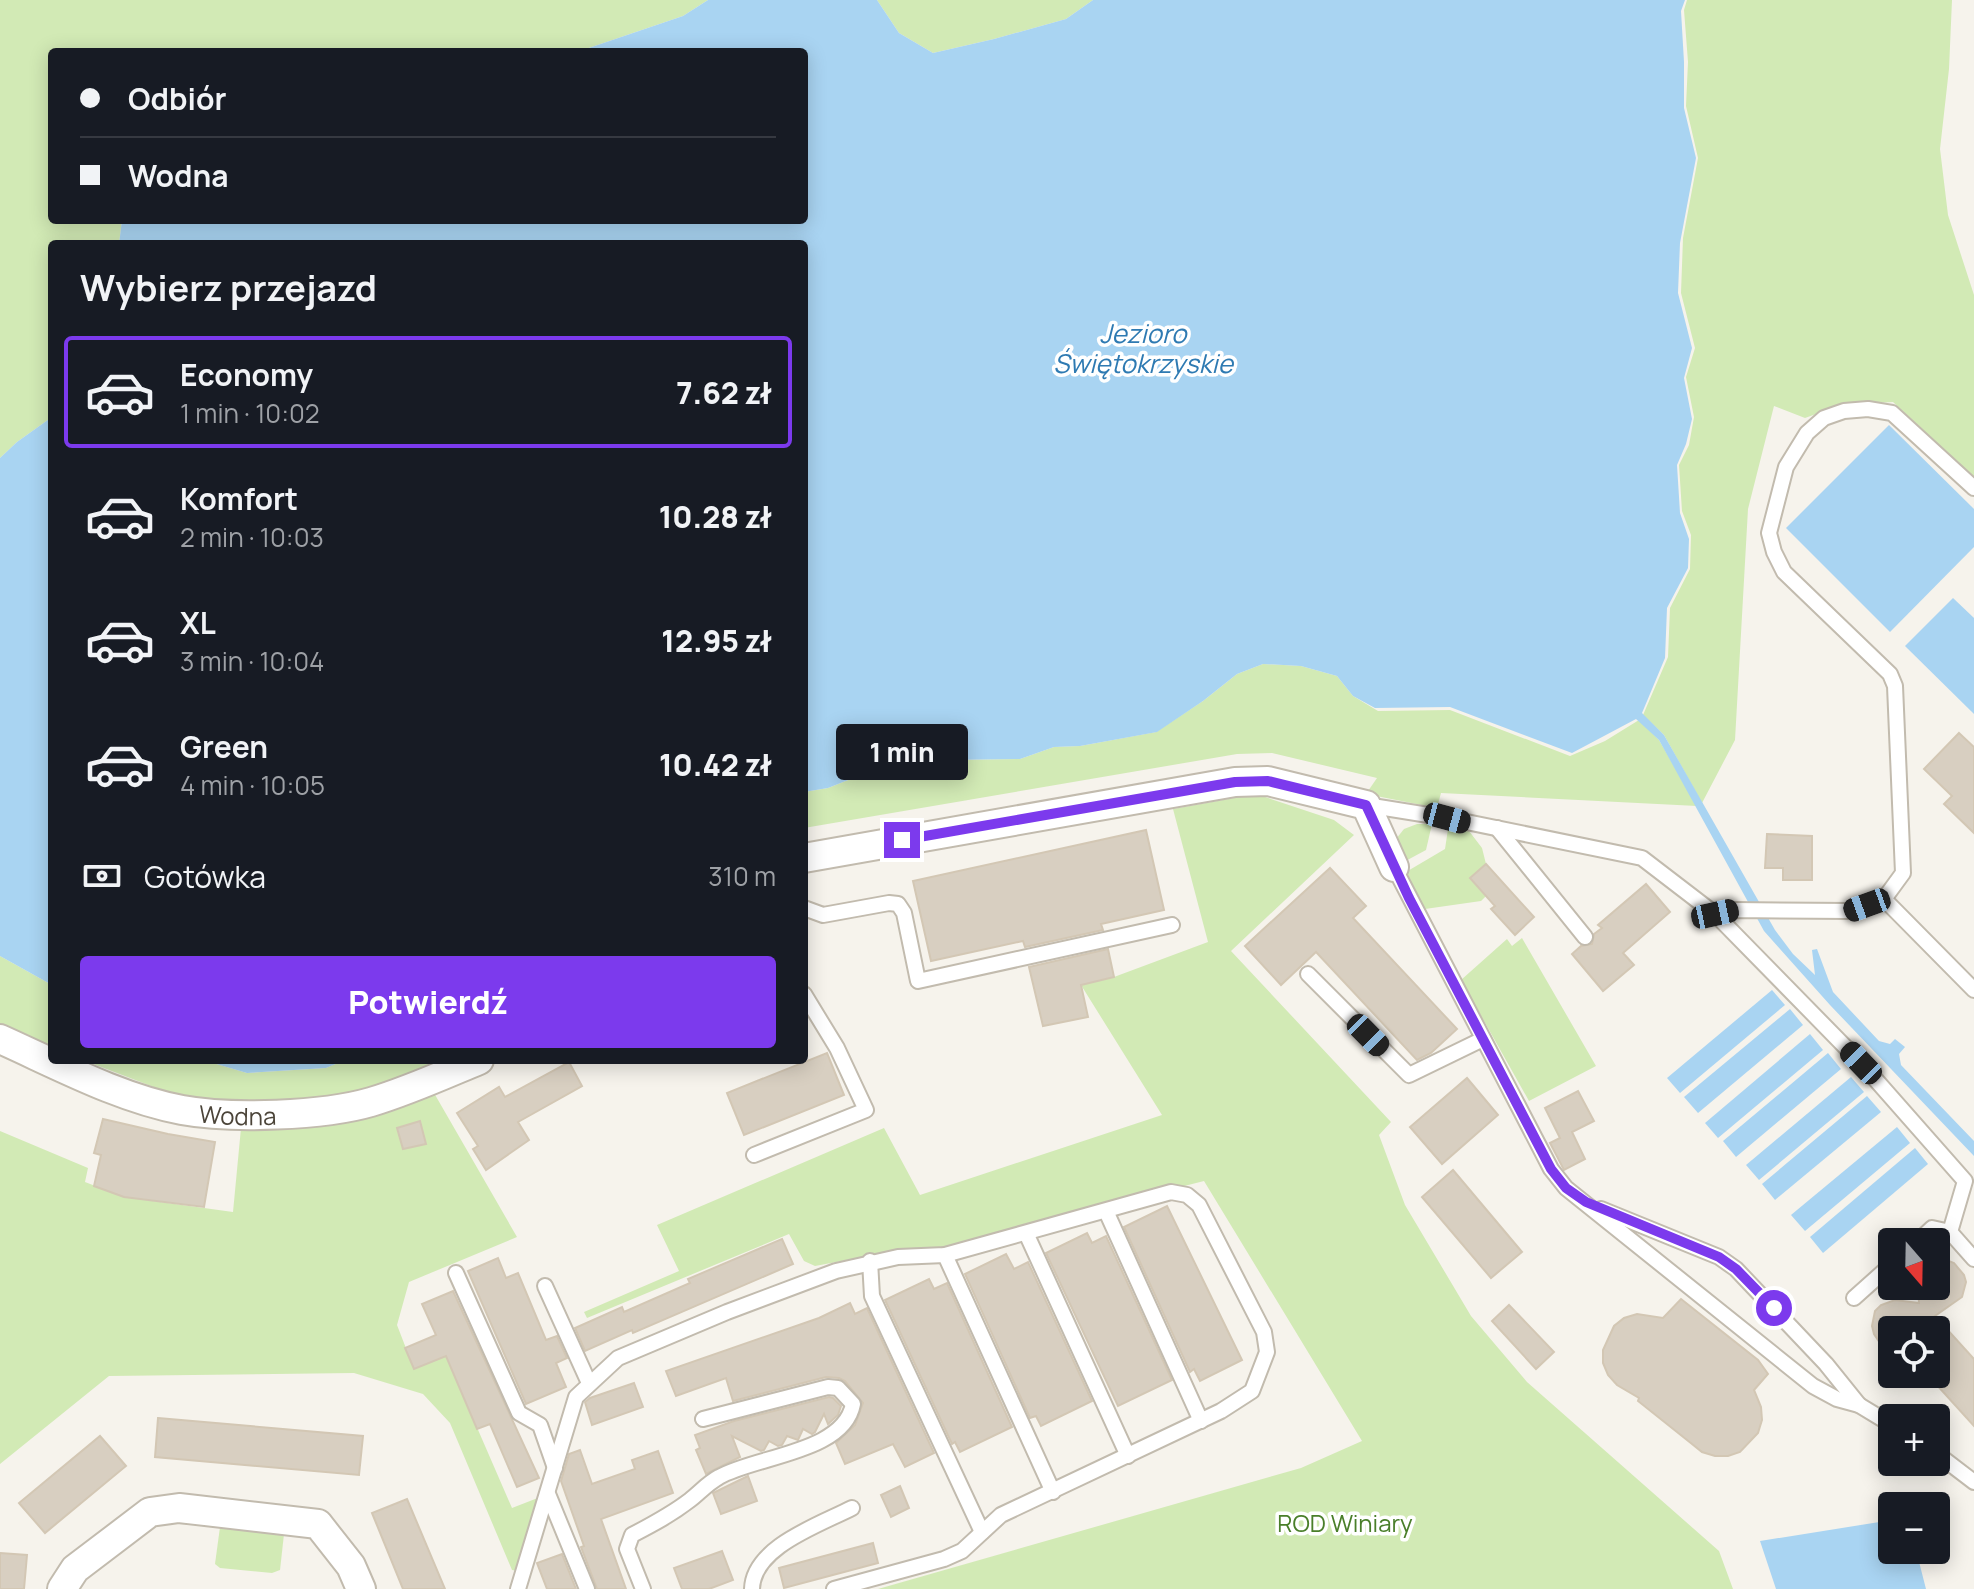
<!DOCTYPE html>
<html lang="pl">
<meta charset="utf-8">
<style>
:root{--surface:#171b24;--page:#20242c;--text:#f1f3f6;--muted:#9ea1a6;--line:#363941;--accent:#7c3aed}
body{margin:0;font-family:Manrope,sans-serif;background:var(--page);color:var(--text);height:100vh;display:flex;flex-direction:column;font-size:30px;white-space:nowrap}
*{box-sizing:border-box;margin:0}
p{font-size:26px;color:var(--muted)}
.icon{flex:none;width:44px;height:44px;fill:none;stroke:currentColor;stroke-width:2;stroke-linecap:round;stroke-linejoin:round}
.map{position:relative;flex:1;overflow:hidden}
.sheet{position:absolute;left:48px;top:240px;width:760px;height:824px;display:flex;flex-direction:column;background:var(--surface);border-radius:8px;box-shadow:0 4px 20px #0003}
.sheet>*{flex:none}
.top-card{position:absolute;left:48px;top:48px;width:760px;height:176px;border-radius:8px;box-shadow:0 4px 20px #0003;display:grid;align-content:center;height:176px;padding:0 32px;background:var(--surface)}
.needle{width:52px;rotate:160deg}
.buttons{position:absolute;left:1878px;top:1228px;display:grid;gap:16px}
.buttons a{display:grid;place-items:center;width:72px;height:72px;border-radius:8px;background:var(--surface);box-shadow:0 4px 20px #0003;font-size:40px}
.end{position:absolute;width:36px;height:36px;margin:-18px;border:10px solid #7c3aed;background:#fff;box-shadow:0 0 0 4px #fff}
.from{border-radius:50%}
.bubble{position:absolute;height:56px;border-radius:8px;background:var(--surface);box-shadow:0 4px 20px #0003;font-size:26px;font-weight:800;line-height:56px;text-align:center}
.car{position:absolute;width:24px;height:48px;margin:-24px -12px;border-radius:10px;box-shadow:0 0 6px 2px #0007;background:linear-gradient(#222 24%,#8ab4d8 0 40%,#222 0 76%,#8ab4d8 0 86%,#222 0)}
.top-card b{display:flex;align-items:center;gap:28px;height:76px;font-size:30px}
.top-card b+b{border-top:2px solid var(--line)}
.top-card i{width:20px;height:20px;background:var(--text)}
ul{padding:0;list-style:none}
li{display:flex;align-items:center;gap:24px;height:112px;margin:0 16px 12px;padding:0 16px;border:4px solid transparent;border-radius:8px}
li div{flex:1}
li b{display:block;font-size:30px}
li em{font-style:normal;font-weight:800}
li.selected{border-color:var(--accent)}
li>.icon{width:72px;height:72px;stroke-width:1.5}
h2{padding:0 32px;font-size:36px;line-height:96px}
.pay{display:flex;align-items:center;gap:20px;height:88px;padding:0 32px;font-size:30px}
.pay p{margin-inline-start:auto}
.cta{display:flex;gap:16px;margin-top:auto;padding:16px 32px}
.cta a{flex:1;height:92px;border-radius:8px;background:var(--accent);color:#fff;font-size:32px;font-weight:800;line-height:92px;text-align:center}
.map>svg:first-child{display:block}
.green{fill:#d2eab5}
.water{fill:#a9d4f2}
.building{fill:#d8cfc1;stroke:#d3c7b4;stroke-width:2}
.lines{fill:none;stroke-linecap:round;stroke-linejoin:round}
.lane-casing{stroke:#c2bbae;stroke-width:18}
.street-casing{stroke:#c2bbae;stroke-width:32}
.lane{stroke:#fff;stroke-width:14}
.street{stroke:#fff;stroke-width:28}
.route{stroke:#7c3aed;stroke-width:10}
.labels{text-anchor:middle;dominant-baseline:central;stroke-width:7;stroke-linejoin:round;paint-order:stroke}
.street-label{font-size:24px;fill:#4b4439;stroke:#fff}
.park-label{font-size:24px;fill:#4a7f2a;stroke:#fff}
.water-label{font-size:26px;font-style:italic;fill:#2e7ab2;stroke:#fff}
</style>
<div class="map">
<svg width="1974" height="1589" viewBox="0 0 1974 1589">
<rect width="100%" height="100%" fill="#f6f3ec"/>
<g class="green">
<polygon points="0,0 708,0 683,16 577,52 52,52 52,220 122,220 119,244 52,244 52,417 17,442 0,458"/>
<polygon points="877,0 1093,0 1066,19 994,39 933,53 899,33"/>
<polygon points="1687,0 1952,0 1949,69 1940,149 1948,215 1974,295 1974,477 1893,402 1841,405 1805,418 1774,406 1748,509 1735,740 1702,803 1664,735 1643,715 1668,657 1670,608 1690,569 1691,535 1682,511 1679,465 1689,445 1694,417 1686,377 1695,348 1681,293 1683,238 1698,158 1686,106 1688,62 1684,10"/>
<polygon points="1263,664 1301,666 1337,676 1353,696 1378,711 1450,710 1570,756 1605,741 1639,720 1659,740 1697,806 1441,793 1437,808 1366,794 1377,778 1272,753 1237,754 804,828 804,792 828,788 881,767 921,767 945,760 1020,759 1054,747 1080,746 1156,732 1203,701 1237,674"/>
<polygon points="1256,794 1334,820 1354,835 1231,951 1391,1122 1379,1135 1405,1205 1471,1316 1527,1382 1719,1551 1733,1589 878,1589 1301,1468 1362,1441 1204,1181 944,1247 895,1251 815,1266 804,1261 789,1234 587,1318 584,1312 679,1271 657,1225 884,1128 920,1195 1162,1115 1081,985 1114,977 1208,942 1173,809"/>
<polygon points="1417,824 1432,824 1426,850 1400,864 1396,839 1404,829"/>
<polygon points="1448,829 1469,831 1482,848 1486,864 1470,879 1486,896 1481,901 1425,909 1406,872 1445,849"/>
<polygon points="1522,938 1596,1066 1529,1101 1461,980 1507,939 1512,946"/>
<polygon points="0,956 52,985 52,1048 0,1026"/>
<polygon points="83,1060 203,1060 247,1073 326,1068 345,1060 452,1060 400,1082 317,1102 266,1105 185,1099"/>
<path d="M434,1093L517,1237L409,1282L397,1325L414,1369L446,1356L512,1508L548,1494L523,1572L512,1570L450,1423L423,1394L354,1373L109,1376L0,1464V1131L88,1168L85,1182L124,1197L233,1212L241,1128C308,1135 372,1116 434,1093Z"/>
<polygon points="220,1527 284,1534 280,1570 272,1573 220,1568 215,1564"/>
</g>
<g class="water">
<polygon points="708,0 877,0 899,33 933,53 994,39 1066,19 1093,0 1685,0 1681,11 1684,62 1684,108 1696,158 1680,243 1678,293 1692,348 1684,378 1692,419 1686,444 1677,465 1680,513 1689,539 1688,568 1667,608 1665,658 1642,713 1664,735 1775,930 1793,954 1815,975 1812,950 1817,949 1833,992 1879,1041 1890,1044 1895,1039 1905,1047 1899,1054 1901,1065 1974,1141 1974,1156 1830,1005 1764,931 1659,740 1636,719 1572,753 1450,707 1375,708 1353,696 1337,676 1301,666 1263,664 1237,674 1203,701 1157,732 1080,746 1054,747 1020,759 945,760 921,767 881,767 828,788 804,792 804,244 119,244 122,220 804,220 804,52 577,52 683,16"/>
<polygon points="52,417 52,985 0,956 0,458 17,442"/>
<polygon points="1889,425 1974,509 1974,547 1890,632 1786,528"/>
<polygon points="1953,598 1974,618 1974,714 1905,646"/>
<polygon points="1772,990 1785,1005 1680,1093 1667,1078"/>
<polygon points="1790,1009 1803,1025 1698,1113 1684,1097"/>
<polygon points="1810,1034 1823,1050 1718,1138 1705,1123"/>
<polygon points="1828,1053 1841,1069 1736,1157 1723,1141"/>
<polygon points="203,1060 345,1060 326,1068 247,1073"/>
<polygon points="1851,1077 1864,1092 1759,1180 1746,1165"/>
<polygon points="1867,1096 1881,1112 1775,1200 1762,1184"/>
<polygon points="1897,1127 1910,1143 1805,1231 1791,1215"/>
<polygon points="1915,1148 1928,1164 1823,1253 1810,1237"/>
<polygon points="1892,1520 1892,1550 1916,1550 1926,1589 1776,1589 1760,1541"/>
</g>
<g class="building">
<polygon points="1959,733 1974,747 1974,833 1944,804 1952,796 1924,769"/>
<polygon points="1146,830 1164,910 1101,924 1103,930 1025,947 1023,941 931,961 913,881"/>
<polygon points="1767,834 1812,836 1812,880 1783,880 1783,868 1765,868"/>
<polygon points="1486,864 1534,917 1515,935 1491,909 1495,906 1470,878"/>
<polygon points="1330,868 1366,906 1353,918 1457,1029 1431,1053 1417,1060 1316,952 1281,985 1245,946"/>
<polygon points="1646,884 1670,912 1623,953 1634,965 1603,991 1572,954 1581,946 1592,944 1594,934 1602,928 1598,925"/>
<polygon points="1108,949 1114,977 1081,985 1088,1017 1043,1026 1029,967"/>
<polygon points="827,1053 844,1095 744,1135 727,1093"/>
<polygon points="569,1062 582,1086 518,1122 529,1140 486,1170 473,1149 478,1146 457,1113 499,1087 505,1097"/>
<polygon points="1467,1078 1498,1115 1442,1164 1410,1127"/>
<polygon points="1578,1091 1594,1121 1572,1132 1585,1159 1564,1170 1550,1143 1560,1138 1545,1108"/>
<polygon points="103,1119 168,1134 215,1142 204,1207 124,1197 94,1186 101,1155 94,1153"/>
<polygon points="420,1121 426,1144 403,1149 397,1128"/>
<polygon points="1453,1170 1522,1252 1491,1278 1422,1197"/>
<polygon points="1167,1206 1242,1360 1200,1381 1194,1369 1190,1372 1124,1227"/>
<polygon points="1087,1233 1092,1243 1106,1236 1172,1380 1118,1406 1046,1253"/>
<polygon points="782,1239 793,1264 633,1333 632,1330 585,1351 575,1328 622,1307 624,1312 690,1283 688,1279"/>
<polygon points="1006,1254 1014,1269 1028,1262 1092,1401 1041,1426 1036,1416 1030,1418 965,1274"/>
<polygon points="1936,1256 1954,1263 1964,1275 1966,1282 1962,1297 1935,1316 1974,1359 1974,1426 1936,1384 1936,1330 1892,1330 1892,1361 1874,1334 1872,1326 1875,1311 1881,1305 1895,1300 1919,1303 1918,1286 1936,1286"/>
<polygon points="498,1258 506,1278 518,1273 546,1340 557,1336 567,1358 556,1363 566,1387 526,1404 468,1271"/>
<polygon points="929,1279 934,1289 947,1283 1012,1427 960,1452 955,1442 952,1444 885,1300"/>
<polygon points="453,1291 539,1478 517,1487 490,1424 477,1429 446,1356 414,1369 405,1348 436,1335 422,1304"/>
<polygon points="1681,1299 1758,1360 1768,1374 1754,1390 1761,1407 1762,1420 1758,1433 1740,1452 1728,1456 1715,1456 1702,1452 1692,1444 1638,1401 1639,1398 1617,1385 1608,1375 1603,1363 1603,1350 1614,1326 1624,1318 1637,1314 1663,1318"/>
<polygon points="850,1303 855,1314 867,1308 934,1453 905,1467 893,1444 845,1464 836,1443 855,1425 863,1403 845,1381 839,1378 826,1377 733,1401 726,1378 676,1396 666,1371 819,1318"/>
<polygon points="1509,1305 1554,1352 1536,1369 1492,1321"/>
<polygon points="634,1383 643,1407 592,1425 585,1402 590,1398"/>
<polygon points="829,1397 833,1398 841,1406 838,1415 828,1424 824,1414 815,1432 812,1434 803,1429 798,1440 787,1436 782,1445 778,1446 769,1441 764,1450 761,1451 732,1436 740,1457 706,1474 696,1450 700,1448 695,1435 734,1421"/>
<polygon points="158,1418 363,1436 359,1475 155,1457"/>
<polygon points="100,1436 126,1466 45,1533 19,1503"/>
<polygon points="580,1450 592,1484 635,1469 632,1460 658,1451 673,1493 601,1519 626,1589 597,1589 581,1547 584,1546 561,1481 569,1454"/>
<polygon points="748,1476 757,1501 721,1514 713,1493"/>
<polygon points="900,1486 909,1508 891,1517 881,1495"/>
<polygon points="407,1499 445,1589 403,1589 372,1513"/>
<polygon points="873,1543 878,1563 784,1588 779,1568"/>
<polygon points="722,1551 733,1580 709,1589 682,1589 674,1568"/>
<polygon points="0,1553 27,1555 24,1589 0,1589"/>
<polygon points="562,1554 576,1589 547,1589 537,1563"/>
</g>
<g class="lines">
<defs>
<g id="lane">
<polyline points="1366,805 1447,818 1642,858 1715,914 1733,910 1851,911 1884,899 1903,873 1895,686 1890,674 1784,572 1774,552 1769,533 1786,467 1807,433 1824,418 1844,411 1868,409 1892,413 1974,488"/>
<polyline points="1497,828 1585,937"/>
<polyline points="1394,867 1551,1169 1566,1188 1813,1386 1837,1399 1859,1405 1892,1425"/>
<polyline points="1884,899 1974,990"/>
<polyline points="804,908 823,915 889,903 898,904 904,913 918,981 1172,925"/>
<polyline points="1715,914 1861,1063 1965,1181 1950,1232 1974,1259"/>
<polyline points="1308,974 1409,1075 1483,1039"/>
<polyline points="754,1155 866,1110 837,1048 804,994"/>
<polyline points="1601,1209 1719,1257 1736,1269 1826,1364 1859,1405"/>
<polyline points="1106,1211 1201,1421"/>
<polyline points="1026,1233 1128,1456"/>
<polyline points="1917,1242 1932,1228 1950,1232"/>
<polyline points="945,1255 1053,1492"/>
<polyline points="870,1261 872,1296 982,1532"/>
<polyline points="456,1273 519,1413 540,1425 555,1468"/>
<polyline points="545,1286 589,1383"/>
<polyline points="1854,1298 1892,1264"/>
<polyline points="1936,1453 1974,1482"/>
<polyline points="548,1494 587,1589"/>
<polyline points="518,1589 576,1397 618,1358 727,1312 836,1271 898,1257 945,1255 1171,1192 1187,1195 1199,1205 1264,1332 1267,1352 1252,1391 1221,1411 1001,1515 962,1551 944,1559 834,1589"/>
<path d="M643,1589L627,1549L632,1535C653,1524 672,1514 690,1500C700,1492 708,1483 719,1477C755,1456 844,1453 853,1404L838,1388L828,1387L703,1419"/>
<path d="M752,1589C753,1547 819,1525 852,1508"/>
</g>
<g id="street">
<polyline points="804,858 1235,782 1268,781 1366,805 1394,867"/>
<path id="s1" d="M0,1039C58,1065 119,1098 182,1110C231,1119 323,1116 371,1102C408,1091 443,1075 479,1060"/>
<polyline points="62,1589 75,1569 150,1512 179,1508 318,1524 351,1566 361,1589"/>
</g>
</defs>
<use href="#lane" class="lane-casing"/>
<use href="#street" class="street-casing"/>
<use href="#lane" class="lane"/>
<use href="#street" class="street"/>
</g>
<g class="lines">
<polyline class="route" points="902,840 1235,782 1268,781 1366,805 1409,898 1551,1169 1566,1188 1586,1202 1719,1257 1736,1269 1774,1308"/>
</g>
<g class="labels">
<g class="street-label">
<text stroke="none"><textPath href="#s1" startOffset="252">Wodna</textPath></text>
</g>
<g class="park-label">
<text x="1345" y="1522">ROD Winiary</text>
</g>
<g class="water-label">
<text x="1143" y="333">Jezioro<tspan x="1143" dy="30">Świętokrzyskie</tspan></text>
</g>
</g>
</svg>
<div class="buttons">
<a><svg class="needle" viewBox="-14 -14 28 28"><path d="M0-13l5 13h-10z" fill="#e53935"/><path d="M0 13l5-13h-10z" fill="#9ea1a6"/></svg></a>
<a><svg class="icon" aria-label="locate" viewBox="0 0 24 24"><circle cx="12" cy="12" r="6"/><path d="M12 2v4M12 18v4M2 12h4M18 12h4"/></svg></a>
<a>+</a>
<a>−</a>
</div>
<i class="end from" style="left:1774px;top:1308px"></i>
<i class="end" style="left:902px;top:840px"></i>
<div class="bubble" style="left:836px;top:724px;width:132px">1 min</div>
<i class="car" style="left:1447px;top:818px;rotate:105deg"></i>
<i class="car" style="left:1867px;top:905px;rotate:250deg"></i>
<i class="car" style="left:1715px;top:914px;rotate:78deg"></i>
<i class="car" style="left:1368px;top:1035px;rotate:135deg"></i>
<i class="car" style="left:1861px;top:1063px;rotate:316deg"></i>
<div class="top-card">
<b><i class="from"></i>Odbiór</b>
<b><i></i>Wodna</b>
</div>
<section class="sheet">
<h2>Wybierz przejazd</h2>
<ul>
<li class="selected"><svg class="icon" aria-label="car" viewBox="0 0 24 24"><path d="M5 17H2v-5l4-1 3-4h7l3 4 3 1v5h-3M9 17h6M6 11h13"/><circle cx="7" cy="17" r="2"/><circle cx="17" cy="17" r="2"/></svg><div><b>Economy</b><p>1 min · 10:02</p></div><em>7.62 zł</em></li>
<li><svg class="icon" aria-label="car" viewBox="0 0 24 24"><path d="M5 17H2v-5l4-1 3-4h7l3 4 3 1v5h-3M9 17h6M6 11h13"/><circle cx="7" cy="17" r="2"/><circle cx="17" cy="17" r="2"/></svg><div><b>Komfort</b><p>2 min · 10:03</p></div><em>10.28 zł</em></li>
<li><svg class="icon" aria-label="car" viewBox="0 0 24 24"><path d="M5 17H2v-5l4-1 3-4h7l3 4 3 1v5h-3M9 17h6M6 11h13"/><circle cx="7" cy="17" r="2"/><circle cx="17" cy="17" r="2"/></svg><div><b>XL</b><p>3 min · 10:04</p></div><em>12.95 zł</em></li>
<li><svg class="icon" aria-label="car" viewBox="0 0 24 24"><path d="M5 17H2v-5l4-1 3-4h7l3 4 3 1v5h-3M9 17h6M6 11h13"/><circle cx="7" cy="17" r="2"/><circle cx="17" cy="17" r="2"/></svg><div><b>Green</b><p>4 min · 10:05</p></div><em>10.42 zł</em></li>
</ul>
<div class="pay"><svg class="icon" aria-label="cash" viewBox="0 0 24 24"><path d="M3 7h18v10H3z"/><circle cx="12" cy="12" r="2"/></svg>Gotówka<p>310 m</p></div>
<div class="cta"><a>Potwierdź</a></div>
</section>
</div>
